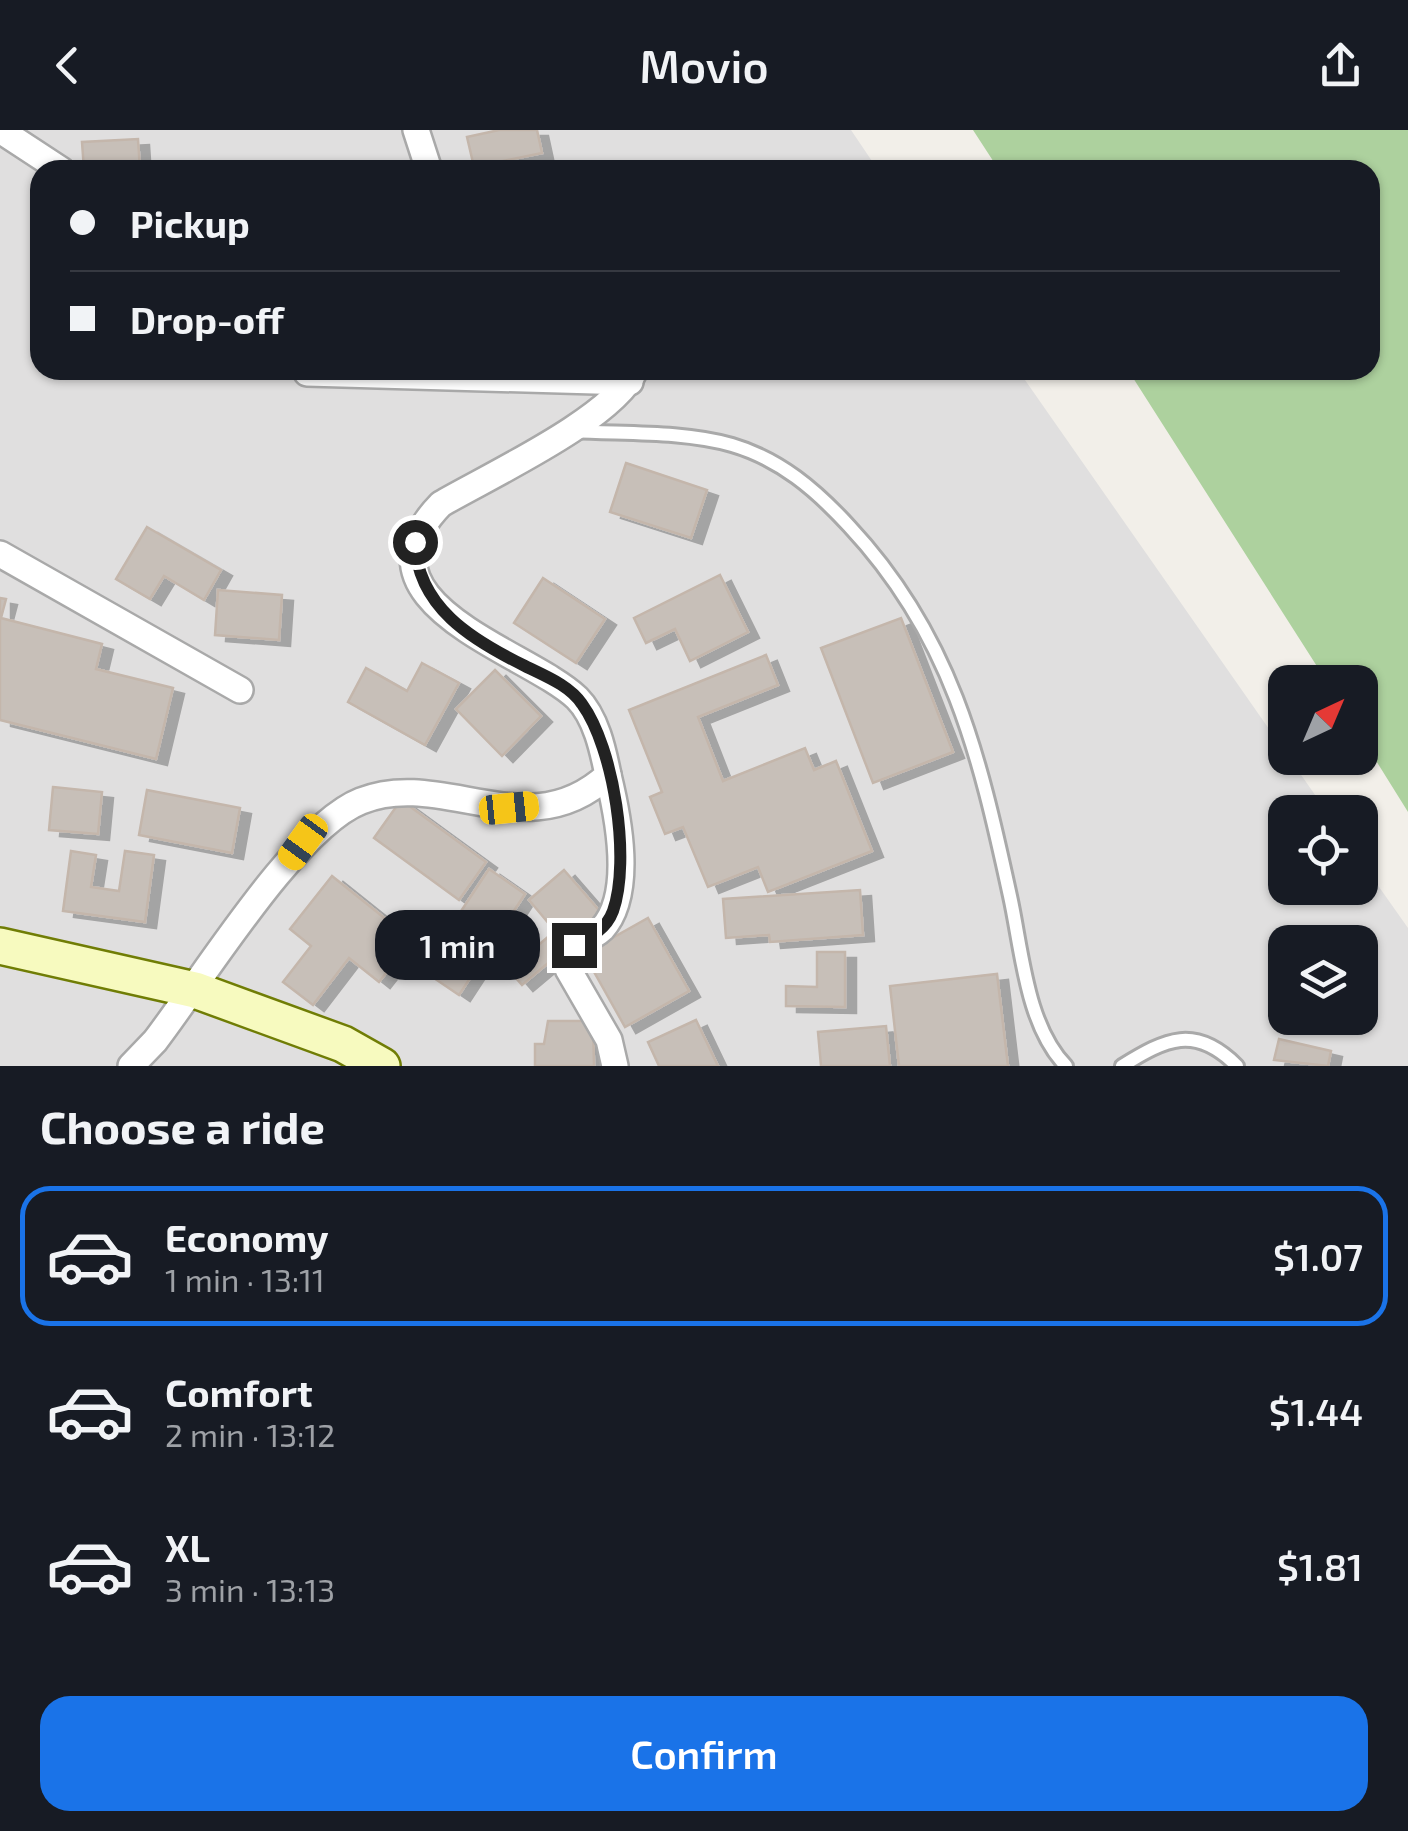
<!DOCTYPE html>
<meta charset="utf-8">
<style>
:root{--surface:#171b24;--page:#242831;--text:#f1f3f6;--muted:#9ea1a6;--line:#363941;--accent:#1a73e8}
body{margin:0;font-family:"Exo 2",sans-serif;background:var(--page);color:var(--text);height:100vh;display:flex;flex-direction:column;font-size:38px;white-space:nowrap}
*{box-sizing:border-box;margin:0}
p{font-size:32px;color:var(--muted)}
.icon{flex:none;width:55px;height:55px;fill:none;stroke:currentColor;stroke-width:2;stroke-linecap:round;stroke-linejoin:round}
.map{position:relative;height:936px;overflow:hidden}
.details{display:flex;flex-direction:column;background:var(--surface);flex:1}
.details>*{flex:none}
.banner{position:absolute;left:30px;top:30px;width:1350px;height:220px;border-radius:30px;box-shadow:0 2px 8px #0004;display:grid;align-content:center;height:220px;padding:0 40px;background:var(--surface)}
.needle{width:65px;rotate:44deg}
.tools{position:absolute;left:1268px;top:535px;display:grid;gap:20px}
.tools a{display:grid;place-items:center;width:110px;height:110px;border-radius:20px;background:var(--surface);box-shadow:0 2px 8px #0004;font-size:50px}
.end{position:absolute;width:45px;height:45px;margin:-22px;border:12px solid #222;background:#fff;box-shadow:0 0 0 5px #fff}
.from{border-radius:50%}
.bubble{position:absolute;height:70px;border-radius:30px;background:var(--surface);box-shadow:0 2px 8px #0004;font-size:32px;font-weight:600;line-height:70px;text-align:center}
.car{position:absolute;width:30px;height:60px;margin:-30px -15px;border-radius:12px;box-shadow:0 0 8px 2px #0007;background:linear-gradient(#f5c518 24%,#345 0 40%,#f5c518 0 76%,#345 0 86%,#f5c518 0)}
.banner b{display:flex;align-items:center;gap:35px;height:95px;font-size:38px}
.banner b+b{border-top:2px solid var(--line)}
.banner i{width:25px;height:25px;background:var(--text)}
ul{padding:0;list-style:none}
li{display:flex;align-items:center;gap:30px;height:140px;margin:0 20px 15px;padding:0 20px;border:5px solid transparent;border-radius:30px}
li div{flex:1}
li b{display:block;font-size:38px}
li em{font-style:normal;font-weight:600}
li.active{border-color:var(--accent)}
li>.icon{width:90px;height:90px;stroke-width:1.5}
h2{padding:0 40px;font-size:45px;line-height:120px}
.cta{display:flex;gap:20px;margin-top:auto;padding:20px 40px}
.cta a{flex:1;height:115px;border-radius:30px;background:var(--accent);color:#fff;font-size:40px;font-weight:600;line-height:115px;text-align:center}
header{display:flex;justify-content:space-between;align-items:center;height:130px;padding:0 40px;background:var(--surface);font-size:45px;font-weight:600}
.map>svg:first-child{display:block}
.residential{fill:#e0dfdf;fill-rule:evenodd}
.forest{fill:#add19e}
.building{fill:#c7bfb8;stroke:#c4b6ab;stroke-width:2.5;filter:url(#shadow)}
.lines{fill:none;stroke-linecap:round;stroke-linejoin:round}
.service-casing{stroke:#a9a9a9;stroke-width:18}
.minor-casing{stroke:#a9a9a9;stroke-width:30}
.secondary-casing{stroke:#707d05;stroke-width:40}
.service{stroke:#fff;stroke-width:12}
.minor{stroke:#fff;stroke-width:25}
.secondary{stroke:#f7fabf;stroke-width:35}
.route{stroke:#222;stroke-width:12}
</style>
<header><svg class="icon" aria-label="back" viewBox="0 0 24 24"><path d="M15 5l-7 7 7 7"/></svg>Movio<svg class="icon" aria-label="share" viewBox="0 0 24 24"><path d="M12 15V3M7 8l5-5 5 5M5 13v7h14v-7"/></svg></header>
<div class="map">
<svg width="1408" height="936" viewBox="0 0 1408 936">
<defs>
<filter id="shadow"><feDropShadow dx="11" dy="6" stdDeviation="0" flood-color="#0004"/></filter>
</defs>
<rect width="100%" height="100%" fill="#f2efe9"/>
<path class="residential" d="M0,0H851L878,40H40V240H1018L1327,682H1285V758H1360V730L1408,798V936H0ZM1285,812H1360V888H1285Z"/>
<polygon class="forest" points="973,0 1408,0 1408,682 1360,605 1360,552 1327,552 1128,240 1370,240 1370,40 999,40"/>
<g class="building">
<polygon points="499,0 537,0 542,23 474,37 467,7"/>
<polygon points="138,9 140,40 84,40 82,12"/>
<polygon points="626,333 707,360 691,408 610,382"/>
<polygon points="147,397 221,440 204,470 164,446 150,469 116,449"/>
<polygon points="720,445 748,502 690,531 675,499 646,513 634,488"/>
<polygon points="543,448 605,489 576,533 514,493"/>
<polygon points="218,460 282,465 279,510 215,505"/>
<polygon points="0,468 6,469 1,488 102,514 96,539 173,558 156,629 0,590"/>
<polygon points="901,488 953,622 873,653 821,518"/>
<polygon points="766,525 778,555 698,587 723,651 805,618 814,640 836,631 872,721 768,762 758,737 708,757 683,697 665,704 650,667 662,662 629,580"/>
<polygon points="422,533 459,553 425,615 348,572 366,538 407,561"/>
<polygon points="495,540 541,586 502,626 456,579"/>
<polygon points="53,657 102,662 98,704 49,700"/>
<polygon points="147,660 240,678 232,723 139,705"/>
<polygon points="401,670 486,732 459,770 374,708"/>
<polygon points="71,721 96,725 91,757 119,761 125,721 154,725 145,792 63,781"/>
<polygon points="489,739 525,764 459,865 422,840"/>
<polygon points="564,740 604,786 522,855 509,840 555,801 529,770"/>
<polygon points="332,746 412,810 379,852 349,828 313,875 283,852 311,816 290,799"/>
<polygon points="860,760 863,805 770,812 769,805 726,808 723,769"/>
<polygon points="648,788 689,861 625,897 584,824"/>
<polygon points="817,822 845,822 845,877 786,876 786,856 817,857"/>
<polygon points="997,844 1008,936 899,936 890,856"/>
<polygon points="696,890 718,936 659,936 648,912"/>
<polygon points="548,891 593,891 594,936 535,936 535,914 544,914"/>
<polygon points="886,896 890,936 821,936 818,902"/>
<polygon points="1279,909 1331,921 1328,936 1274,930"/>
</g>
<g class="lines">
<defs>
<g id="service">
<path d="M573,301C625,304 682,301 732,315C780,329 816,360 849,396C951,505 979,623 1010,766C1022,820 1026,895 1066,936"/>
<path d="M1122,936C1166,909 1195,894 1237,936"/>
</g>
<g id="minor">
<polyline points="0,0 61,40"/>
<polyline points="416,0 429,40"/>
<polyline points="307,243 630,252"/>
<polyline points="0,424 240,560"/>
<path d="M608,645C618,686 634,764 602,799C595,806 583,811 574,815L568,839L609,910L615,936"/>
<path d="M131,936L155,911C202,850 295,697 361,671C443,638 528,719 608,645C603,620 596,587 577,568C528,521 344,473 441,374C491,345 614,288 635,240"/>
</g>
<polyline id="secondary" points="0,816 195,860 343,914 382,936"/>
</defs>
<use href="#service" class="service-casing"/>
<use href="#minor" class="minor-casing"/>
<use href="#secondary" class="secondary-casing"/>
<use href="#service" class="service"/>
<use href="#minor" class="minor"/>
<use href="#secondary" class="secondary"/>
</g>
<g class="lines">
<path class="route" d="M415,412C417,477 472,510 525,536C545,546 569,555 582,574C614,618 631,730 613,781C606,800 590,807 574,815"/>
</g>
</svg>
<div class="tools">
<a><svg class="needle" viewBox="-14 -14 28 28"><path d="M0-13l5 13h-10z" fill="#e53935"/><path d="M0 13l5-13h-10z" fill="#9ea1a6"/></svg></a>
<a><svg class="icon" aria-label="locate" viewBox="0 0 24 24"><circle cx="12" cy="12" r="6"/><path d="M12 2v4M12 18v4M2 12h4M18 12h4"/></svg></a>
<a><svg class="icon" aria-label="layers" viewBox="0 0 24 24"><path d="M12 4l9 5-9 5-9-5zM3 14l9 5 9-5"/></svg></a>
</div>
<i class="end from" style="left:415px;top:412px"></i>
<i class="end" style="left:574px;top:815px"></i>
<div class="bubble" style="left:375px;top:780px;width:165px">1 min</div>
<i class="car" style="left:509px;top:678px;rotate:84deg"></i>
<i class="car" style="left:303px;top:712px;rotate:216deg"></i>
<div class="banner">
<b><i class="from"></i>Pickup</b>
<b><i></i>Drop-off</b>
</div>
</div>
<section class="details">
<h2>Choose a ride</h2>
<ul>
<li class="active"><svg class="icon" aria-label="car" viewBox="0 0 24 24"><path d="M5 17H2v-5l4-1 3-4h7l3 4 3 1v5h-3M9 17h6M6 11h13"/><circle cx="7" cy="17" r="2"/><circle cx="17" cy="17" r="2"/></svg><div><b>Economy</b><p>1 min · 13:11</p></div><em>$1.07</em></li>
<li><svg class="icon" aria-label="car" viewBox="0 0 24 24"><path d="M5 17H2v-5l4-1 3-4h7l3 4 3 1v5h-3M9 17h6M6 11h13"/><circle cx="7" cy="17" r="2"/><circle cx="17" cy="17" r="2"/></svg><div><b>Comfort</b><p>2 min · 13:12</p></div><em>$1.44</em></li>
<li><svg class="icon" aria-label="car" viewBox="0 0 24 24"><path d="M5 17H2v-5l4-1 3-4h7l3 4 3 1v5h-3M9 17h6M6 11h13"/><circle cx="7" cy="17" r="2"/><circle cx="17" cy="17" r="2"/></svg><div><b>XL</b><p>3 min · 13:13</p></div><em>$1.81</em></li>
</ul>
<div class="cta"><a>Confirm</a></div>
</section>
